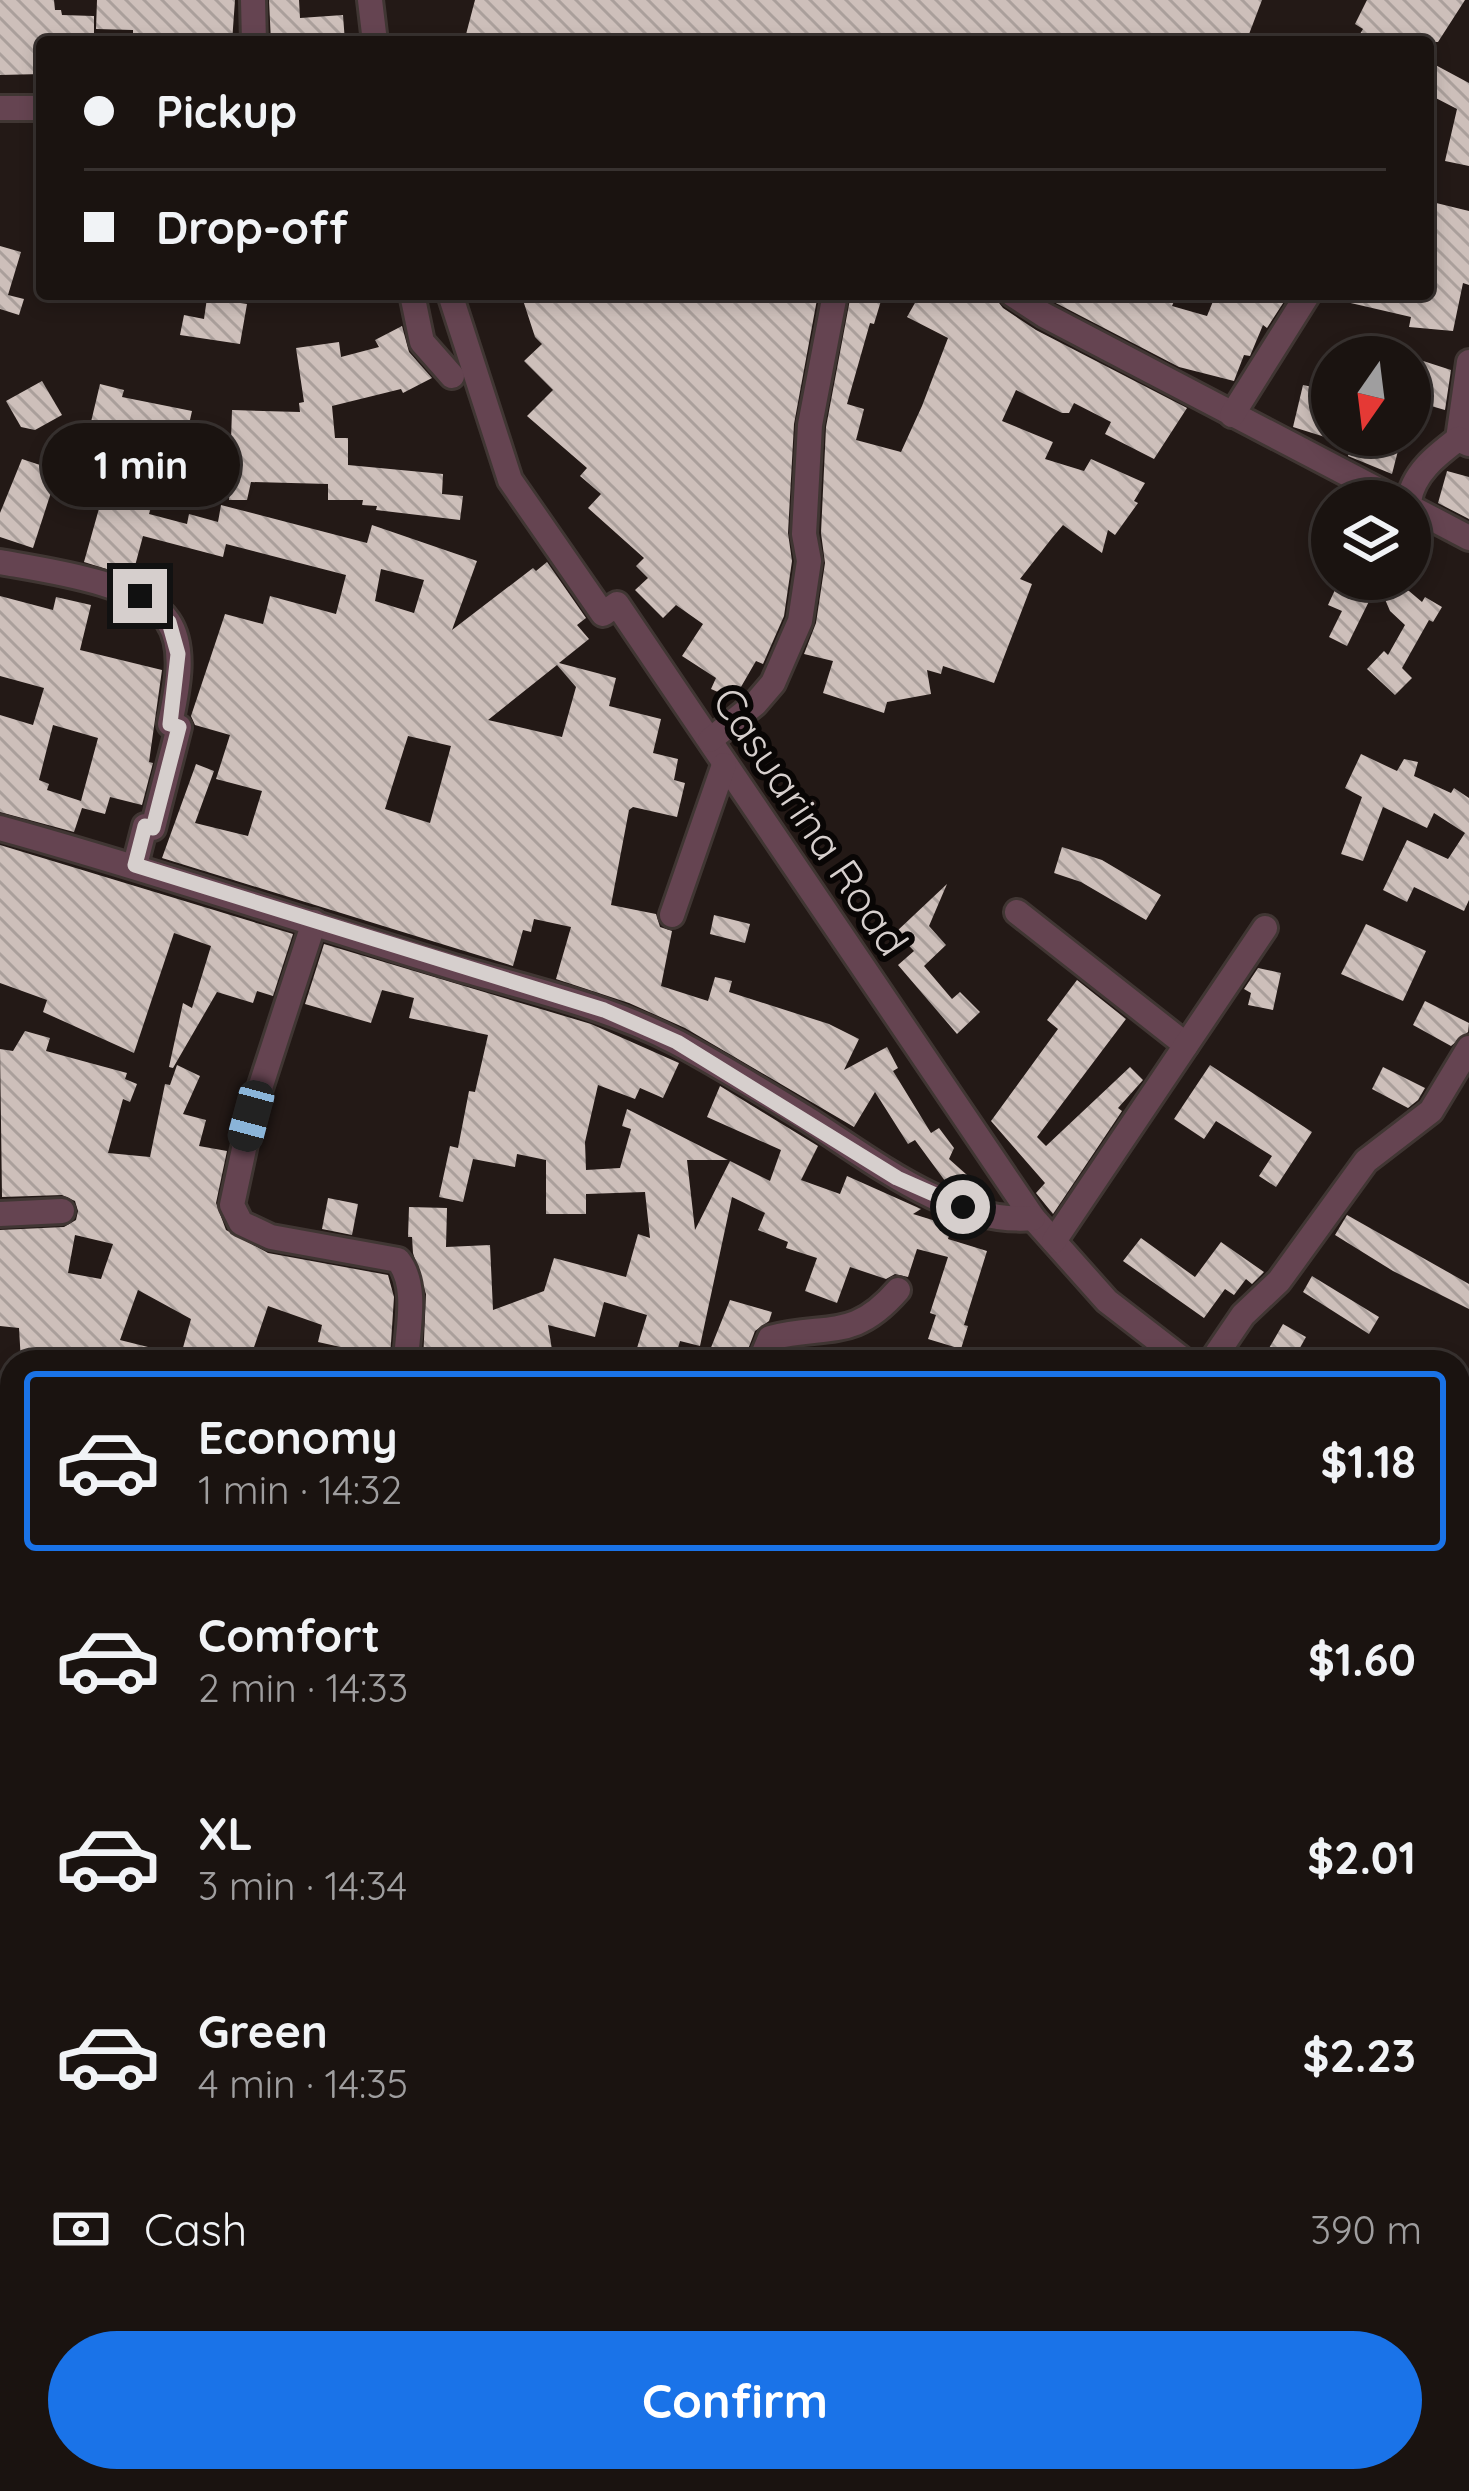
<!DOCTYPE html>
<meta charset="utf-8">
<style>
:root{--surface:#1a1310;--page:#231c19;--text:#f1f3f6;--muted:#9f9e9f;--line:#383230;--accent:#1a73e8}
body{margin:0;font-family:Quicksand,sans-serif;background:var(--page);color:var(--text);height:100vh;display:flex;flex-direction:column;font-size:45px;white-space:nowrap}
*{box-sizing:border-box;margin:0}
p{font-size:39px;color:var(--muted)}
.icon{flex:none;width:66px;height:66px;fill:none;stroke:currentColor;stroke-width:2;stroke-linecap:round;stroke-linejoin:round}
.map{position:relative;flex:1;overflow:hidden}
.panel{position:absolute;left:0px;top:1350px;width:1470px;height:1143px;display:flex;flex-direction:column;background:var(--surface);border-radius:36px 36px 0 0;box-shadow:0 6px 18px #0003,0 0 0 3px var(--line)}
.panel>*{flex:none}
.hud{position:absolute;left:36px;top:36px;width:1398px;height:264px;border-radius:12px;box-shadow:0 6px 18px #0003,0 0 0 3px var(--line);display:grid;align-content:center;height:264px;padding:0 48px;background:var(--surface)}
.needle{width:78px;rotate:194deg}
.tools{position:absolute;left:1311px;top:336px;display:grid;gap:24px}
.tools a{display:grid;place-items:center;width:120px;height:120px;border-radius:50%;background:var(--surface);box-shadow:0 6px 18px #0003,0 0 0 3px var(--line);font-size:60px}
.end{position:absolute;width:54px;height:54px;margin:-27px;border:15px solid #d6cfcd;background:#111;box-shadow:0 0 0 6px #111}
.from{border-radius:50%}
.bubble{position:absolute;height:84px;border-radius:42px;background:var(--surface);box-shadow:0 6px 18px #0003,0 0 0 3px var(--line);font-size:39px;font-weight:800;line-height:84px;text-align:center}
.car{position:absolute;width:36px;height:72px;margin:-36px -18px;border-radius:15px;box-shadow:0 0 9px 3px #0007;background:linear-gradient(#222 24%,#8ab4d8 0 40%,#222 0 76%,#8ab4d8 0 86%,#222 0)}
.hud b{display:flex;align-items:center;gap:42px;height:114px;font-size:45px}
.hud b+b{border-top:3px solid var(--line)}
.hud i{width:30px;height:30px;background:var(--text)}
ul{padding:21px 0 0;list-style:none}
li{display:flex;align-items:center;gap:36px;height:180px;margin:0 24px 18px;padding:0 24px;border:6px solid transparent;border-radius:12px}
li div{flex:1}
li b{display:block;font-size:45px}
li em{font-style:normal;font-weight:800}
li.on{border-color:var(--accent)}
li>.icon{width:108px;height:108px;stroke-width:1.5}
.pay{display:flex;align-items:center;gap:30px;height:132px;padding:0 48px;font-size:45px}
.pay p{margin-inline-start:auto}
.button{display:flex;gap:24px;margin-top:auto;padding:24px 48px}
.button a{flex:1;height:138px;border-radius:72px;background:var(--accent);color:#fff;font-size:48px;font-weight:800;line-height:138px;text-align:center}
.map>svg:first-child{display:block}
.building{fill:url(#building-back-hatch);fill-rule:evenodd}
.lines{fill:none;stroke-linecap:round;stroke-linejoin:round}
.minor-casing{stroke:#403633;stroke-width:30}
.minor{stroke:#654451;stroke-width:24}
.route{stroke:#d6cfcd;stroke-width:15}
.labels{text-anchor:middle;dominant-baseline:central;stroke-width:12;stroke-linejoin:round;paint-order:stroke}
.street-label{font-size:42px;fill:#d6cfcd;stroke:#090605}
</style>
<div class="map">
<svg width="1469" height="2491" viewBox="0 0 1469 2491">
<defs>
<pattern id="building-back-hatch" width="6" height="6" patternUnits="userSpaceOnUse" patternTransform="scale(3)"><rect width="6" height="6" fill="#cdbfba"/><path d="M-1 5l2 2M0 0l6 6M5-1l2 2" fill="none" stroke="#aa9f9b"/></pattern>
</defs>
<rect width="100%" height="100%" fill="#231916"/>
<g class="building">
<polygon points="0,0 54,0 55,10 61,10 62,15 94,16 94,42 42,42 42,74 0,75"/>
<polygon points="97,0 235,0 232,42 133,42 133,30 96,29"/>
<polygon points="269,0 299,0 300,18 343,15 345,42 271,42"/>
<polygon points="475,0 1262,0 1246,42 464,42"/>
<polygon points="1367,0 1465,0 1438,42 1355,42 1363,29 1355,24"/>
<polygon points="1428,61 1469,83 1469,166 1445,161 1457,109 1428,94"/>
<polygon points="1428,201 1469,211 1469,285 1463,283 1453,331 1409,327 1411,317 1342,301 1343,294 1428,294"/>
<polygon points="0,246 21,252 8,295 24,299 19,315 0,309"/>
<polygon points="521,294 762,294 784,301 786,294 818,294 794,424 788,533 792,561 784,616 763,664 756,661 734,699 711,689 716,678 682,656 703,624 676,605 663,618 635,590 648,578 636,566 644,558 588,508 601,494 580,476 587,468 527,416 553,390 524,361 542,344 535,337"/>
<polygon points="851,294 883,294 874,324 870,323 847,404 864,409 856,440 901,452 922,406 948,338 907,317 920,294 992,294 1003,308 1036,330 1187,408 1154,459 1105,434 1111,422 1074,403 1069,413 1062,413 1016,390 1002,421 1053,442 1045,459 1084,471 1091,459 1145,483 1134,501 1138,503 1115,535 1108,530 1102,553 1063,525 1052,538 1020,579 1032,584 994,683 943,666 941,674 927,670 931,694 887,702 884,713 823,693 833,661 804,654 816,623 825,563 821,533 826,427"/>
<polygon points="1047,294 1177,294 1172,306 1207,316 1216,294 1289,294 1267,328 1263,325 1250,356 1244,355 1234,381 1179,367 1052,301"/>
<polygon points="207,298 247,304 240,344 180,335 184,315 204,319"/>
<polygon points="402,326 409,352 432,378 403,393 401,389 332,406 335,438 348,438 348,465 443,474 442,494 463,496 460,520 376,510 377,506 362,505 363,500 328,500 328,484 251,482 247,500 229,500 232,410 300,412 299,403 304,402 296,348 339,342 341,357 379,347 375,340"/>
<polygon points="1417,359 1451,370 1445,410 1410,400"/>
<polygon points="42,381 62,415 35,430 21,427 6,401"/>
<polygon points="100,384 124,390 122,397 192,411 181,460 86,443"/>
<polygon points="1303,385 1332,391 1325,437 1293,427"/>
<polygon points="1353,435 1402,435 1392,474 1348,456"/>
<polygon points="22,459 58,471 33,548 0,537 0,513"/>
<polygon points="1447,471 1469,477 1469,519 1438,503"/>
<path d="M107,480L155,494L149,514L187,524L189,514L218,522L221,505L367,543L372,525L477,561L452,630L533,568L536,571L547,562L586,618L577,625L589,639L559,663L616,678L609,706L661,719L653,753L678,759L674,780L685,783L677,817L633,807L629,810L611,905L656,914L660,927L672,931L661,986L708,1001L715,977L732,981L729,992L829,1024L859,1039L844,1070L887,1047L898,1068L893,1071L931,1133L939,1128L954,1148L949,1159L967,1175L952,1186L948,1185L915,1140L908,1144L875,1092L854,1127L685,1028L629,1003L556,979L571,927L534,919L531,932L523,930L513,966L162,858L196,764L214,771L195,823L248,836L262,791L216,779L230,735L195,725L191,716L225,614L263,624L270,596L336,614L346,575L226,544L223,557L143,536L132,577L84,562ZM381,569L424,580L414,613L375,601ZM557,665L576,687L562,737L488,720ZM408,736L451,746L430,823L385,809Z"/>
<polygon points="1340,579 1379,579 1409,591 1422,602 1425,597 1442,607 1433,622 1429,620 1402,668 1412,678 1395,695 1367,669 1384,651 1388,655 1405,625 1390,611 1378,583 1347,646 1329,637 1342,611 1328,605"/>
<path d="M0,596L53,610L56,597L91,605L80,650L162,670L149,762L153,763L142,805L110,797L105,814L82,808L74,832L0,812V715L33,725L44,688L0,676ZM53,725L98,738L81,801L47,790L49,784L39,780Z"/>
<polygon points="1361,754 1397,771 1404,759 1418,762 1414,776 1451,793 1454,788 1469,798 1469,900 1464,911 1414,887 1407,902 1383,890 1407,840 1448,859 1465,833 1434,813 1427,828 1383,807 1363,861 1341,854 1362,797 1345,788"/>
<polygon points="0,845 293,934 273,996 257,991 253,1003 217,992 173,1068 169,1067 183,1003 192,1008 211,946 174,933 134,1053 43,1012 47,1000 0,983"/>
<polygon points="1062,847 1102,860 1161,895 1146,920 1081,882 1054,873"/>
<polygon points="947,884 929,926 946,945 924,966 952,999 960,992 980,1012 957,1034 898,965 914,951 896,932"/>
<polygon points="714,915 750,924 745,943 710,934"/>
<polygon points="1366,924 1426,951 1403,1001 1341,974"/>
<polygon points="324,944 591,1024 679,1063 663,1098 640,1088 635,1099 598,1085 585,1142 586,1170 620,1168 631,1129 622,1126 627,1109 728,1160 687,1160 695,1230 730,1161 770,1181 781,1150 707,1117 720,1086 818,1146 801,1180 840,1194 847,1176 921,1209 913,1214 952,1226 948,1239 987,1251 964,1325 968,1326 961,1349 928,1339 936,1315 930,1313 948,1257 917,1249 908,1277 895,1274 886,1279 850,1267 837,1303 805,1291 817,1258 786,1248 788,1242 758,1230 765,1213 732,1197 700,1346 680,1341 674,1362 634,1358 647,1315 604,1302 595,1337 548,1325 554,1362 423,1362 426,1294 413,1253 412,1237 408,1237 409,1207 447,1208 446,1247 490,1245 493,1310 544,1291 554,1258 626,1277 638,1234 650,1238 645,1192 586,1194 586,1214 546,1214 546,1160 517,1154 515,1167 473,1159 463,1202 439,1197 450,1146 458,1148 469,1091 475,1092 488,1035 409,1018 414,998 382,990 371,1023 305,1004"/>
<polygon points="1258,968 1281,973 1273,1010 1248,1005 1251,993 1244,989"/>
<polygon points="1077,980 1126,1019 1037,1137 1046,1146 1130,1067 1143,1080 1118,1108 1122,1111 1053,1214 1036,1193 1045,1183 991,1121 1058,1029 1047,1020"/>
<polygon points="1425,1001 1469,1023 1468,1032 1451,1046 1413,1025"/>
<path d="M25,1031L50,1038L46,1051L127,1073L125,1079L137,1084L130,1102L123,1099L108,1153L150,1157L165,1084L170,1085L177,1065L200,1076L183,1114L206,1120L199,1146L227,1151L216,1203L226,1230L268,1253L388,1275L394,1297L390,1358L318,1342L322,1325L268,1306L249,1362H179L191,1319L138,1290L120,1340L148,1347L145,1362H21L19,1328L0,1326V1230L64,1227L76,1220L78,1211L75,1201L62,1195L2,1197L0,1049L13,1051ZM75,1235L113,1244L101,1279L68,1273Z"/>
<polygon points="1210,1065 1312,1132 1276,1187 1259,1176 1272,1156 1216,1121 1204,1139 1174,1119"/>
<polygon points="1383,1067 1425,1088 1418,1100 1408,1108 1372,1089"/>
<polygon points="328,1198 358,1204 352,1235 322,1229"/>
<polygon points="1347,1215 1469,1284 1469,1309 1393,1271 1335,1235"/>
<polygon points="1141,1238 1195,1277 1221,1242 1264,1272 1252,1284 1246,1279 1234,1295 1225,1289 1204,1318 1123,1261"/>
<polygon points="1312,1276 1379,1317 1369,1334 1303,1292"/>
<polygon points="730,1300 772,1312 769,1321 755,1331 744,1360 710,1350"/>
<polygon points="1283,1324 1306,1337 1292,1362 1261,1362"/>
</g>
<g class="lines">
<defs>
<g id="minor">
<polyline points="253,0 254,42"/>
<polyline points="370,0 375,42"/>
<polyline points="0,108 42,108"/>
<polyline points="412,294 422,342 452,376"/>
<polyline points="450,294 510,480 603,614 617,604 1033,1218 1107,1301 1186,1362"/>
<polyline points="1012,294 1044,315 1399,501"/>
<polyline points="1232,415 1308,294"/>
<polyline points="1458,439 1469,362"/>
<path d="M1409,501C1413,473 1437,455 1458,439L1469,444"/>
<polyline points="1410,507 1469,538"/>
<path d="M0,562C44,570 143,583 168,621C187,649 176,694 170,724L179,727L153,828L145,826L135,865"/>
<polyline points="710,740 755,704 773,683 800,621 809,561 804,534 810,425 835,294"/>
<path d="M0,828C153,870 302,921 454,967C530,989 607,1006 678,1043C721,1066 763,1092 804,1117C869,1158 952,1226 1033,1218"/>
<polyline points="1017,912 1186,1045"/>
<polyline points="672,915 724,765"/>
<path d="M314,922L251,1116L232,1205L241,1223L271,1237L398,1260C419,1286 407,1331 406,1362"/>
<polyline points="0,1214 62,1211"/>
<polyline points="1054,1241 1265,928"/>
<path d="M760,1362L770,1338C827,1323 853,1342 898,1290"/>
<polyline points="1211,1362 1243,1315 1279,1281 1366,1161 1431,1111 1469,1048"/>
<polyline points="0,1429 12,1435"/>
<polyline points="1458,1472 1469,1473"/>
<polyline points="1458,1503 1469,1494"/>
<polyline points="0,1556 12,1558"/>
<polyline points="0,1742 12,1744"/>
<polyline points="0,1915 12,1930"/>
<polyline points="0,1987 12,1957"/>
<polyline points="0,2007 12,2014"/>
<polyline points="1458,2019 1469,2023"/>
<polyline points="1458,2137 1469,2137"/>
<polyline points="1458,2214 1469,2213"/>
<polyline points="0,2219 12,2232"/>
<polyline points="0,2318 12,2307"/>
<polyline points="0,2336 12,2349"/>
<polyline points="129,2481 138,2491"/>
<polyline points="220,2481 230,2491"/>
<polyline points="614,2481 630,2485 633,2481"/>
<polyline points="767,2481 777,2491"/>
<polyline points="87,2491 98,2481"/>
<polyline points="477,2491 479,2481"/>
<polyline points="1059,2491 1066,2481"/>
</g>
</defs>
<use href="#minor" class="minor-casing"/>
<use href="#minor" class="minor"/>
</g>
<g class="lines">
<polyline class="route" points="140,596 169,622 178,654 170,724 179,727 153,828 145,826 135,865 604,1010 677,1042 897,1178 963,1207"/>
</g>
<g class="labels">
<g class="street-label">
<text transform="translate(811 821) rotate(56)">Casuarina Road</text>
</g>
</g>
</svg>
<div class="tools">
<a><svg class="needle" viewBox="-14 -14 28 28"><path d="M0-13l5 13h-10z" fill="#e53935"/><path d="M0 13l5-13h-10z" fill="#9f9e9f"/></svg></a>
<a><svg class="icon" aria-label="layers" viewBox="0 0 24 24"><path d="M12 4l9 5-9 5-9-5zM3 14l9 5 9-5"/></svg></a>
</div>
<i class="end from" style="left:963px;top:1207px"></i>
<i class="end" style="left:140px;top:596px"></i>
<div class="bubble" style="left:42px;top:423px;width:198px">1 min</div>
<i class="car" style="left:251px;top:1116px;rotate:195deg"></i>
<div class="hud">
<b><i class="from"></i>Pickup</b>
<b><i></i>Drop-off</b>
</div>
<section class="panel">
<ul>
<li class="on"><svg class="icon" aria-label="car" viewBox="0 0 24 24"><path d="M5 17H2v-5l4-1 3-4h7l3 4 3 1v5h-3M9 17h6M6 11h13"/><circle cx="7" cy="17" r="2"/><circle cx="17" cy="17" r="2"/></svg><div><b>Economy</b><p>1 min · 14:32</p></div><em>$1.18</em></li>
<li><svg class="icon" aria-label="car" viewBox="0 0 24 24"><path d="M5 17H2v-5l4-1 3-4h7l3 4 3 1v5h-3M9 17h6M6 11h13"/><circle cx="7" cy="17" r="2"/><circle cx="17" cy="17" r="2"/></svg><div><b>Comfort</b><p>2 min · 14:33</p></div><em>$1.60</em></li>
<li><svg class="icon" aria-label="car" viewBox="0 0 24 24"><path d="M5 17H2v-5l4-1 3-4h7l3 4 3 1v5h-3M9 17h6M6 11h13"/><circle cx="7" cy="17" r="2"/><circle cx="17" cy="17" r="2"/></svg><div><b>XL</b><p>3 min · 14:34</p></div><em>$2.01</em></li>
<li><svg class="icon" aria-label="car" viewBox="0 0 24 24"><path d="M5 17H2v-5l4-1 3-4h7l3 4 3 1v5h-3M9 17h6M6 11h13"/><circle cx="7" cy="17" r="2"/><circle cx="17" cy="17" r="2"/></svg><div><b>Green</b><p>4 min · 14:35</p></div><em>$2.23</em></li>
</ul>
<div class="pay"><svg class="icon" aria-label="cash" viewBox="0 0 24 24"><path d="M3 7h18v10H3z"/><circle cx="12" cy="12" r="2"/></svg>Cash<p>390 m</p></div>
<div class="button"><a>Confirm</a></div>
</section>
</div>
